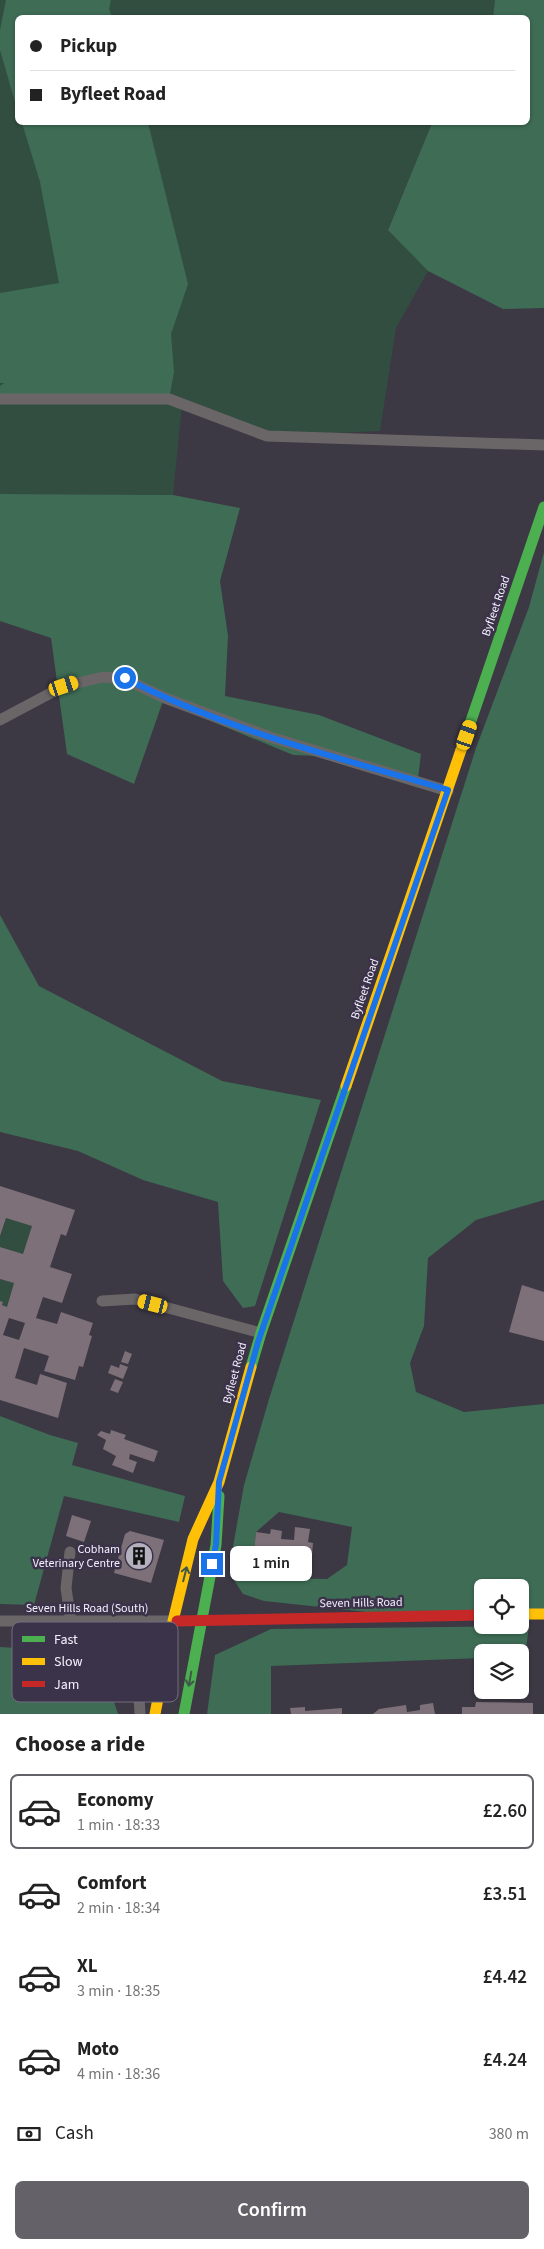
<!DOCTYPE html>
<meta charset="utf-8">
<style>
:root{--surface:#fff;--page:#f2f2f2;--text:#222;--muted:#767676;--line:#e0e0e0;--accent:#646268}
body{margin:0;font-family:"Source Sans 3",sans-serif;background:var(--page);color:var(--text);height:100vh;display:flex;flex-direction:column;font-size:19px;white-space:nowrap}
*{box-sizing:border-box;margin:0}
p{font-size:16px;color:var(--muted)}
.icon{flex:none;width:28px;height:28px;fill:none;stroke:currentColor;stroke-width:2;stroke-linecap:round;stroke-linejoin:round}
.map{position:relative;height:1714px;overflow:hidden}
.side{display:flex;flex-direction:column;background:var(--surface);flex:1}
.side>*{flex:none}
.guide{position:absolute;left:15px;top:15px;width:515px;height:110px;border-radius:8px;box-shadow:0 1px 4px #0004;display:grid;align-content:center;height:110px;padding:0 15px;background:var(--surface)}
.fabs{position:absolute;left:474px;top:1579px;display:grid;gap:10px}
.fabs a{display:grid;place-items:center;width:55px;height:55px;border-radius:8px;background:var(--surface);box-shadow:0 1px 4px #0004;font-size:25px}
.end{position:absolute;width:22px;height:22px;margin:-11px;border:6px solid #1a73e8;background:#fff;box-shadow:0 0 0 2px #fff}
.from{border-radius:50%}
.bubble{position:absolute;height:35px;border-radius:8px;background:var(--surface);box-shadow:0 1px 4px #0004;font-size:16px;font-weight:600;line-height:35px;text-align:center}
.car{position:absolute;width:15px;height:30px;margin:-15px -8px;border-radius:6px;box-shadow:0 0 4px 1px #0007;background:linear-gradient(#f5c518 24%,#345 0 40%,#f5c518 0 76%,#345 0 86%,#f5c518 0)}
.guide b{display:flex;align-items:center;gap:18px;height:48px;font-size:19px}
.guide b+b{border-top:1px solid var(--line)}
.guide i{width:12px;height:12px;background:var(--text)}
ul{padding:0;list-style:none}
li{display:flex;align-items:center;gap:15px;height:75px;margin:0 10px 8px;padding:0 5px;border:2px solid transparent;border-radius:8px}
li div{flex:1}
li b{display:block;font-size:19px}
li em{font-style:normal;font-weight:600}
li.on{border-color:var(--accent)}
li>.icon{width:45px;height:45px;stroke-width:1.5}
h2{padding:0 15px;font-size:22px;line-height:60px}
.pay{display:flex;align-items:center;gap:12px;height:55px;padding:0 15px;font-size:19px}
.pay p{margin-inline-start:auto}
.action{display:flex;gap:10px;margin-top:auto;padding:10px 15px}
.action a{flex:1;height:58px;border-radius:8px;background:var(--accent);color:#fff;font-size:20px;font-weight:600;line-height:58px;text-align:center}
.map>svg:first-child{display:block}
.green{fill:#324e40}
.forest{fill:#3e6c55;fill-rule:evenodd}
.building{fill:#7d7079;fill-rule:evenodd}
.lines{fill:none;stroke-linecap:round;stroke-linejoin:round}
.path{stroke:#716e71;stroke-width:3;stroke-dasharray:1 4;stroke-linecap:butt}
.lane{stroke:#6a6668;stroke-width:11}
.fast{stroke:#4caf50;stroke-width:11}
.slow{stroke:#ffc107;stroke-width:11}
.jam{stroke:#c62828;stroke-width:11}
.oneway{stroke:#40584b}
.route{stroke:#1a73e8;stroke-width:6}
.labels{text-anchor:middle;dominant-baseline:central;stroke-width:5;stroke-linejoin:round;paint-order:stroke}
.street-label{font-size:12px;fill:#f5f0ff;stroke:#3b3349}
.poi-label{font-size:12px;fill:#f5f0ff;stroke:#3b3349;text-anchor:end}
.key{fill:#3b3349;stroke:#736c80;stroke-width:1}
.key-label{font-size:14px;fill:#f5f0ff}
</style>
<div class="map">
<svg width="544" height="1714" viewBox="0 0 544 1714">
<rect width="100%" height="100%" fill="#3c3844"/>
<g class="green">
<polygon points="0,0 11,0 17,73 18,122 37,123 93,298 28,365 0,386"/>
<polygon points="100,0 495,0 493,18 99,18"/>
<polygon points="131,123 432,123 388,229 428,271 396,328 380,431 267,436 182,405 173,495 0,494 0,399 168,399"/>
<polygon points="6,1218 32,1226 23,1254 0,1247 0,1237"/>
<polygon points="0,1279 14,1283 7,1307 2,1305 3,1302 0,1301"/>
</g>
<g class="forest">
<polygon points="6,0 111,0 109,9 112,17 18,18 17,109 0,50 0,30"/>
<polygon points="495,0 544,0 544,308 503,309 428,271 388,230 432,123 528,122 528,18 493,17"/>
<polygon points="22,123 148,123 188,284 171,334 174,372 169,399 0,399 0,386 4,383 0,383 0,293 59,283 40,182"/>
<polygon points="0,494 173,495 240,508 220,581 228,636 225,696 319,715 421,754 417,787 344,757 293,755 163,701 134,784 67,754 51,638 0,621"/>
<path d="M544,552V1200L476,1220L428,1258L424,1326L410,1363L416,1392L464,1412L544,1404V1610H520V1588H482V1611L386,1614L264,1601L243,1594L234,1580L230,1563L244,1485L269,1399L476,748L529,607ZM279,1512L352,1527L347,1565L327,1579L278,1578L254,1552L256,1532Z"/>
<polygon points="0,915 39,986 222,1081 321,1100 255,1306 243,1308 223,1281 218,1202 143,1180 78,1151 0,1132"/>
<polygon points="0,1416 50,1435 78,1443 72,1465 185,1496 179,1522 64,1496 34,1605 0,1604"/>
<polygon points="529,1626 525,1656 520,1656 520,1652 482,1652 482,1658 271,1666 271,1714 207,1714 215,1655 271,1629"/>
<polygon points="0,1647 66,1651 104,1672 118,1714 0,1714"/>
</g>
<g class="building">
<path d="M0,1186L75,1210L66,1236L61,1234L50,1267L72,1274L62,1303L43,1297L36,1318L57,1324L61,1312L93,1323L89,1335L92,1336L83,1367L79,1366L75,1380L44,1371L49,1356L24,1348L15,1378L37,1385L40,1374L67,1383L58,1418L0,1400V1301L3,1302L2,1305L7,1307L14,1283L0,1279V1247L23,1254L32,1226L6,1218L0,1236ZM9,1318L25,1323L19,1340L3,1335Z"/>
<polygon points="522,1285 544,1292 544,1341 509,1332"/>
<polygon points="125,1351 132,1354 128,1364 121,1362"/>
<polygon points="120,1364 128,1367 123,1379 108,1373 111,1365 119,1368"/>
<polygon points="115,1379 123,1382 118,1393 110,1390"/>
<polygon points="111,1430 126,1435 124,1439 158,1451 154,1462 130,1454 129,1459 137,1462 133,1473 112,1465 116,1456 103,1449 106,1440 97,1435 101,1431 110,1434"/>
<polygon points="72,1515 91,1521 84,1542 66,1536"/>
<polygon points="295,1527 310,1529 308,1542 313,1543 312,1555 306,1554 305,1562 295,1561 295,1555 291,1554 291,1557 280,1556 280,1559 262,1557 262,1553 254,1552 256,1532 270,1534 271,1529 282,1531 281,1539 294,1540"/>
<polygon points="130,1531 164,1540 151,1583 114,1573 125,1534"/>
<polygon points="476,1702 533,1703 533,1714 462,1714 462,1707 475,1707"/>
<polygon points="433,1703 435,1714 373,1714 379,1709 406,1705 407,1712 420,1710 420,1705"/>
<polygon points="305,1707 305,1711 342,1708 342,1714 291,1714 290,1708"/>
</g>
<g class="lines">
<polyline class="path" points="48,1638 78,1643 102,1653"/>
<g class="lane">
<polyline points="0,399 169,399 267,436 544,445"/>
<polyline points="0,720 64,686 103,677 125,679 165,698 270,737 448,791"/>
<polyline points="102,1301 135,1299 261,1333"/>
<path d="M70,1552L66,1588L71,1622C131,1640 137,1651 140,1714"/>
<polyline points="0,1621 173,1621"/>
</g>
<g class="fast">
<polyline points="461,750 544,507"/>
<polyline points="251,1367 261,1333 346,1086"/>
<polyline points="184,1714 216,1545 219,1496"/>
</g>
<g class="slow">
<polyline points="346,1086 461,750"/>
<polyline points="520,1614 544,1614"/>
<polyline points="155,1714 173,1621 193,1539 219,1482 251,1367"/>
</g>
<polyline class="jam" points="177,1621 482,1615"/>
</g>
<defs><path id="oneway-shaft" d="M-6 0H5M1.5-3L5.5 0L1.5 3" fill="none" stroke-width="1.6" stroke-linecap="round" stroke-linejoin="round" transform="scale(1.25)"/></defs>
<g class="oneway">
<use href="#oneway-shaft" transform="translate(185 1574) rotate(-76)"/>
<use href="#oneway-shaft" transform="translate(190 1679) rotate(100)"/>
</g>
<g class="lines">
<path class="route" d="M125,678C225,730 340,758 448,790L258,1342L219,1482L216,1545L212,1564"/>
</g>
<defs>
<symbol id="building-disc" viewBox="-11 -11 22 22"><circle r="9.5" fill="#b4b0be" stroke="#3b3349"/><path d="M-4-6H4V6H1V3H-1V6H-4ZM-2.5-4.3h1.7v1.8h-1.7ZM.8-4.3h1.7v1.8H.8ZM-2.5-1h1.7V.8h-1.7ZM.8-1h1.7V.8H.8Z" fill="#111"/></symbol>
</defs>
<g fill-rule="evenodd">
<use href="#building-disc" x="123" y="1540" width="32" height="32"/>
</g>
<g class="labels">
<g class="street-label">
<text transform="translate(496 606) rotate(-71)">Byfleet Road</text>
<text transform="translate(365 989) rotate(-71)">Byfleet Road</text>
<text transform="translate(235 1373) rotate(-75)">Byfleet Road</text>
<text transform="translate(361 1603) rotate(-1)">Seven Hills Road</text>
<text x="87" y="1608">Seven Hills Road (South)</text>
</g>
<g class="poi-label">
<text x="120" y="1549">Cobham<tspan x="120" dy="14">Veterinary Centre</tspan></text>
</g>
</g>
<rect x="12" y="1622" width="166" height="80" rx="8" class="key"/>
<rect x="22" y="1636" width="23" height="6" fill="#4caf50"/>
<rect x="22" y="1658" width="23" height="7" fill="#ffc107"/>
<rect x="22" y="1681" width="23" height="6" fill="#c62828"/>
<g class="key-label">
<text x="54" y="1644">Fast</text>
<text x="54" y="1666">Slow</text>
<text x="54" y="1689">Jam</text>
</g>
</svg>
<div class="fabs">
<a><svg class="icon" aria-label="locate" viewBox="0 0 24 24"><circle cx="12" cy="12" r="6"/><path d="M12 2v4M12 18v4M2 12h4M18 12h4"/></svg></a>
<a><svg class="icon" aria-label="layers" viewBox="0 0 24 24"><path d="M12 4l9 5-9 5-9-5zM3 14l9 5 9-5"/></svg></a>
</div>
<i class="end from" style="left:125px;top:678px"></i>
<i class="end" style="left:212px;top:1564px"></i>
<div class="bubble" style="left:230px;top:1546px;width:82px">1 min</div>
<i class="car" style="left:64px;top:686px;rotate:72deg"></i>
<i class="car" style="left:467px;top:735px;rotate:19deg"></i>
<i class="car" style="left:153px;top:1304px;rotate:284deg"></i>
<div class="guide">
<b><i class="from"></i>Pickup</b>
<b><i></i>Byfleet Road</b>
</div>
</div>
<section class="side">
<h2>Choose a ride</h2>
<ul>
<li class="on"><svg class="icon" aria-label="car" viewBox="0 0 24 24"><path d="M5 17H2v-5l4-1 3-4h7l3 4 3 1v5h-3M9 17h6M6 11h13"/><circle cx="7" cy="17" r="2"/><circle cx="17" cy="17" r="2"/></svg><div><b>Economy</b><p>1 min · 18:33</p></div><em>£2.60</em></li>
<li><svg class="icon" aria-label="car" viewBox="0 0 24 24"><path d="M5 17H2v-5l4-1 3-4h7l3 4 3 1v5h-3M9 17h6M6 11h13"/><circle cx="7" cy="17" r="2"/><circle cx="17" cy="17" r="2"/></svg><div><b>Comfort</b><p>2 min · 18:34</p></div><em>£3.51</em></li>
<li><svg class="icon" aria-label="car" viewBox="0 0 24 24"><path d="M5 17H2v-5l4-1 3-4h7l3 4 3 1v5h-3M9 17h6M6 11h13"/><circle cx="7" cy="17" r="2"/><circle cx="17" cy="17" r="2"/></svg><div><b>XL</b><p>3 min · 18:35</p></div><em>£4.42</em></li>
<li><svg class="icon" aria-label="car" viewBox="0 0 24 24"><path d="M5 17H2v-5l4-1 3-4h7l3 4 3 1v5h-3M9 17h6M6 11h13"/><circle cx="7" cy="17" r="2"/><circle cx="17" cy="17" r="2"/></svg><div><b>Moto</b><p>4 min · 18:36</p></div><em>£4.24</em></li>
</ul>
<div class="pay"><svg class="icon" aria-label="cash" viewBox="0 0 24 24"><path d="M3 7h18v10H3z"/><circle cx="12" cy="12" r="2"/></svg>Cash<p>380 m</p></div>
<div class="action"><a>Confirm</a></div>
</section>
